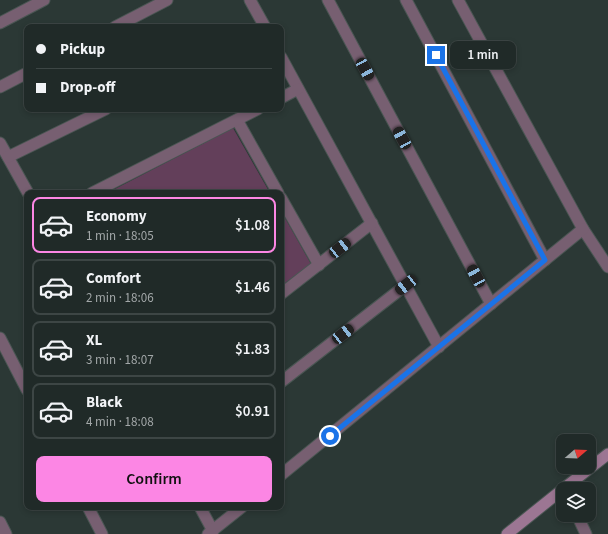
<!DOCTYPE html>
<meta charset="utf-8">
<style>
:root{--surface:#202a28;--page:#2d3634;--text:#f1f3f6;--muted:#a2a7a8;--line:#3d4645;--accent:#fc86e4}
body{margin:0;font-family:"Source Sans 3",sans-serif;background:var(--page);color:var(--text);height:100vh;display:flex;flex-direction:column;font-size:15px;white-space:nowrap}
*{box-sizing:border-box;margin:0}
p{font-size:13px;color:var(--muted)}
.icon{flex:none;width:22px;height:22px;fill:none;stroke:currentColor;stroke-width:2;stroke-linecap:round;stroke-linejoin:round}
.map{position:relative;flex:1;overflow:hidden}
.drawer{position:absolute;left:24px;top:190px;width:260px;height:320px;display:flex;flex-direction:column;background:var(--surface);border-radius:8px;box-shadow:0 2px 6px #0003,0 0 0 1px var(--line)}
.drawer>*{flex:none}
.hud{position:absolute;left:24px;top:24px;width:260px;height:88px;border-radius:8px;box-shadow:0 2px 6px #0003,0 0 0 1px var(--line);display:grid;align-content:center;height:88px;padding:0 12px;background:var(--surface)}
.needle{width:26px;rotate:71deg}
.buttons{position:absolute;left:556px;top:434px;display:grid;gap:8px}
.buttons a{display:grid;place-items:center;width:40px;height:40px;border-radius:8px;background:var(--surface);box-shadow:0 2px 6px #0003,0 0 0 1px var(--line);font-size:20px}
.end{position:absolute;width:18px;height:18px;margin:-9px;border:5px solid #1a73e8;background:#fff;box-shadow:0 0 0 2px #fff}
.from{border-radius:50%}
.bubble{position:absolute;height:28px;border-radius:8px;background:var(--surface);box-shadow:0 2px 6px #0003,0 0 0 1px var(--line);font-size:13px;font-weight:600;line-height:28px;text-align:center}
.car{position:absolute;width:12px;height:24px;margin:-12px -6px;border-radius:5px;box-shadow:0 0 3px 1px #0007;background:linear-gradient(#222 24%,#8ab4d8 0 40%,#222 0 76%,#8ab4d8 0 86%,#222 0)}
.hud b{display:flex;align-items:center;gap:14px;height:38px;font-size:15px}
.hud b+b{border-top:1px solid var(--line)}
.hud i{width:10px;height:10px;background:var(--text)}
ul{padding:7px 0 0;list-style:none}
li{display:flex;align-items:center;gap:12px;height:56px;margin:0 8px 6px;padding:0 4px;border:2px solid var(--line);border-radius:8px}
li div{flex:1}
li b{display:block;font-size:15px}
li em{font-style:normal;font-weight:600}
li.active{border-color:var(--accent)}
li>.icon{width:36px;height:36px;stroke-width:1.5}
.primary-button{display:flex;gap:8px;margin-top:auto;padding:8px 12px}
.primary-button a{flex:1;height:46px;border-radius:8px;background:var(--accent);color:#111;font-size:16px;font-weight:600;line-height:46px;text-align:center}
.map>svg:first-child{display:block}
.green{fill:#633f5a}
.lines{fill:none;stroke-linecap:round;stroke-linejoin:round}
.minor-casing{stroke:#4a5653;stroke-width:13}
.secondary-casing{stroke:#4a5653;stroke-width:13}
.minor{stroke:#775f71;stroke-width:11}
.secondary{stroke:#9c7693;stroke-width:11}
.route{stroke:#1a73e8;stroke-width:5}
</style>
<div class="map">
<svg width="608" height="534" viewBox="0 0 608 534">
<rect width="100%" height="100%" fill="#2b3835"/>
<g class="green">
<polygon points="233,128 270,193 115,193 113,190"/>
<polygon points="281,211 311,264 281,286"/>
</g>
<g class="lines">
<defs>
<g id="minor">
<polyline points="250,0 265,27"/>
<polyline points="328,0 491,304"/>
<polyline points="406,0 545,260"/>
<polyline points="458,0 583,229 608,267"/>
<polyline points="0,23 44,0"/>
<polyline points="115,27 167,0"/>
<polyline points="281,57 439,347"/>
<polyline points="0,87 27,73"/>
<polyline points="281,98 298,89"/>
<polyline points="237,120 278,193"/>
<polyline points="0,143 28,193"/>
<polyline points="8,157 106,109"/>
<polyline points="92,193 258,109"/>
<polyline points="281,198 319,265"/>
<polyline points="281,294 372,223"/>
<polyline points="0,338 27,390"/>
<polyline points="281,382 406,285"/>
<polyline points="281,475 583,229"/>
<polyline points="88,507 102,534"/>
<polyline points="200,507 213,531"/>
<polyline points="577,515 586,534"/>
<polyline points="0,522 6,534"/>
<polyline points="208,534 242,507"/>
</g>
<g id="secondary">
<polyline points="563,489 608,454"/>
<polyline points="507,534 563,489"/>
</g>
</defs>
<use href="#minor" class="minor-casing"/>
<use href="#secondary" class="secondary-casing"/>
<use href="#minor" class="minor"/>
<use href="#secondary" class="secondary"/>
</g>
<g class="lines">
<polyline class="route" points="330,436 545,260 436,55"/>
</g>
</svg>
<div class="buttons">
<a><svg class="needle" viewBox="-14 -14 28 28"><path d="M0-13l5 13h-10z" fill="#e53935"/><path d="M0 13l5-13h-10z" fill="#a2a7a8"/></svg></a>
<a><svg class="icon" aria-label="layers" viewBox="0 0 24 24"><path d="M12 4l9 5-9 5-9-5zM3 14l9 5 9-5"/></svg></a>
</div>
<i class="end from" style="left:330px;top:436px"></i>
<i class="end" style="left:436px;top:55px"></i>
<div class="bubble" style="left:450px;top:41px;width:66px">1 min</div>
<i class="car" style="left:365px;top:69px;rotate:151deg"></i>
<i class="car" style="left:402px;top:138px;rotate:331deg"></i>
<i class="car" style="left:340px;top:248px;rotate:52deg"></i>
<i class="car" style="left:476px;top:276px;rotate:332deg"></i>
<i class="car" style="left:406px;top:285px;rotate:232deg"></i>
<i class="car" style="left:343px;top:334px;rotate:52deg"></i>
<div class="hud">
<b><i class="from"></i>Pickup</b>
<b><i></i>Drop-off</b>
</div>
<section class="drawer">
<ul>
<li class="active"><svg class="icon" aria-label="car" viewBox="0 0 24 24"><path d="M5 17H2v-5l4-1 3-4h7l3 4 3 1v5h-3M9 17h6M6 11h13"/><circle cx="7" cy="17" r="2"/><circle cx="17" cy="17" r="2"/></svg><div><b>Economy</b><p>1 min · 18:05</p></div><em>$1.08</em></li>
<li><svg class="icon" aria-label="car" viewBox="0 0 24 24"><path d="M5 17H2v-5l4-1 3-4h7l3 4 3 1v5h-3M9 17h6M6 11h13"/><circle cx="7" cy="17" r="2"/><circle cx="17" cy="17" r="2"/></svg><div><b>Comfort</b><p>2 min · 18:06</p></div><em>$1.46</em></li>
<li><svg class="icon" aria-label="car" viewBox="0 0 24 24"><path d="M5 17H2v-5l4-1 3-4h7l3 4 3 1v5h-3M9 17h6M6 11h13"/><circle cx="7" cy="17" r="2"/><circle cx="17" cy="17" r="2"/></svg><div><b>XL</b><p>3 min · 18:07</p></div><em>$1.83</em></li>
<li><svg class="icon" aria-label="car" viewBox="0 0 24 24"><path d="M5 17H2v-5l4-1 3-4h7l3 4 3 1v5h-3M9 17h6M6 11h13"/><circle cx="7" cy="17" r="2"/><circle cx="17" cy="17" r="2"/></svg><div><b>Black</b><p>4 min · 18:08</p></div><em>$0.91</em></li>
</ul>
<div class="primary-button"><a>Confirm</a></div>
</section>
</div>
